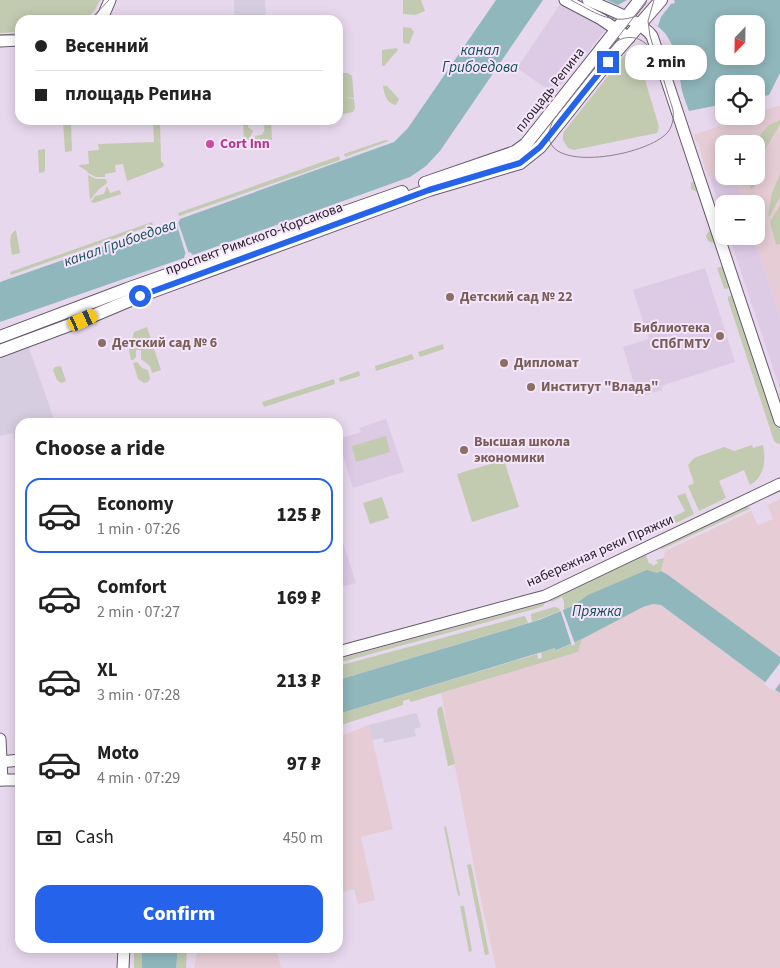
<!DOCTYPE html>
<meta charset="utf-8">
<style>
:root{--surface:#fff;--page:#f2f2f2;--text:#222;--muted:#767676;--line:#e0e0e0;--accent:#2563eb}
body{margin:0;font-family:"Source Sans 3",sans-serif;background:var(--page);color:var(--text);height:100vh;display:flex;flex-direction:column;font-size:19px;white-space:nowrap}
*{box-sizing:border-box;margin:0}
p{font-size:16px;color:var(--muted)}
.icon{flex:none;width:28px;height:28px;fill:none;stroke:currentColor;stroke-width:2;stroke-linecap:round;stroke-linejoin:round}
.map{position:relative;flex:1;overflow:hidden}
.side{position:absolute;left:15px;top:418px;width:328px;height:535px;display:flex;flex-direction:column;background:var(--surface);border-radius:15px;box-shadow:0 2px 12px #0003}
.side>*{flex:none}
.banner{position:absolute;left:15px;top:15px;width:328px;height:110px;border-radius:15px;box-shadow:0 2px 12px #0003;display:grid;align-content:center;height:110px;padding:0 20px;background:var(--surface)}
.needle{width:32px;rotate:202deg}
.tools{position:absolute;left:715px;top:15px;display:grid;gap:10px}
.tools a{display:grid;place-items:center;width:50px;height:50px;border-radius:10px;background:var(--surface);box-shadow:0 2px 12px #0003;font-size:25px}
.end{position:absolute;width:22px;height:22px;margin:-11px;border:6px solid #2563eb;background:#fff;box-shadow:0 0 0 2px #fff}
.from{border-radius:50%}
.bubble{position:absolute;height:35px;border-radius:15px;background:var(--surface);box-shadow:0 2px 12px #0003;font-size:16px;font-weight:800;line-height:35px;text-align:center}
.car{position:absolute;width:15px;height:30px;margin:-15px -8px;border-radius:6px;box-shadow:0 0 4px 1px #0007;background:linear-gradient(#f5c518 24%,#345 0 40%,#f5c518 0 76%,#345 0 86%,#f5c518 0)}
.banner b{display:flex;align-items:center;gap:18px;height:48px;font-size:19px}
.banner b+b{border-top:1px solid var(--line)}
.banner i{width:12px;height:12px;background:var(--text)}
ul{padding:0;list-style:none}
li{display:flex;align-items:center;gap:15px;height:75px;margin:0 10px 8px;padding:0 10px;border:2px solid transparent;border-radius:15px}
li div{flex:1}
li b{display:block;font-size:19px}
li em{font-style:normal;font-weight:800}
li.active{border-color:var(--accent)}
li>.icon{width:45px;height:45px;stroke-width:1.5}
h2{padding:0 20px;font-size:22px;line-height:60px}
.pay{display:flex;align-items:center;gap:12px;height:55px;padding:0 20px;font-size:19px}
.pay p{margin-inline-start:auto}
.action{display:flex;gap:10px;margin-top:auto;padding:10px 20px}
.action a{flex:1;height:58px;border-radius:15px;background:var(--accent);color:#fff;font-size:20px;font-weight:800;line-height:58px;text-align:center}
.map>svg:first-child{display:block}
.commercial{fill:#d6cde1}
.industrial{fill:#e6cdd5}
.built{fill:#ddcae5}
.green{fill:#c2cab0}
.water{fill:#90b7bc;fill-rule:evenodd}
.pier{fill:#e8d8ee}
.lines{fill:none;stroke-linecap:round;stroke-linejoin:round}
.secondary-casing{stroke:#66596b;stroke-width:13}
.primary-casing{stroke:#66596b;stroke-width:14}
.secondary{stroke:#fff;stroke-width:11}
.primary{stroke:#fff;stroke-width:12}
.tram{stroke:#8b808f;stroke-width:1}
.route{stroke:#2563eb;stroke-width:6}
.hotel-dot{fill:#d1479c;stroke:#f5e5fb;stroke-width:2}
.education-dot{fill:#8d6e63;stroke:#f5e5fb;stroke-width:2}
.labels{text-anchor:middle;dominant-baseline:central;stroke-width:4;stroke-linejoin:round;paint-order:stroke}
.street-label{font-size:14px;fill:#28222a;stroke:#f5e5fb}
.hotel-label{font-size:14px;font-weight:bold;fill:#b23c85;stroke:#f5e5fb;text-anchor:start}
.education-label{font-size:14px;font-weight:bold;fill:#785e54;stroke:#f5e5fb;text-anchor:start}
.water-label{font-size:15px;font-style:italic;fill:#164e55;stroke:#f5e5fb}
</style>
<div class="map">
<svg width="780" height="968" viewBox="0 0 780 968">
<rect width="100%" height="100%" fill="#e8d8ee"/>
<g class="commercial">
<polygon points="234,0 265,0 266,20 234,20"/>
<polygon points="29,348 55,422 20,422 20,438 14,439 13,433 0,436 0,358"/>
<polygon points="415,713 417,714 421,727 414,729 416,736 384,743 383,738 372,740 369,725"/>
</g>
<g class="industrial">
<polygon points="777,106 780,106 780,317 753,236 756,236 756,204 743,204 734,176 756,176 756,144 724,144 724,173 710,178 705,169 698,142 696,142 694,135 746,116 756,116 756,113"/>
<polygon points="780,499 780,657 661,571 665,551 751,511 758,525 773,519 767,505"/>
<polygon points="653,604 661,605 780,693 780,968 496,968 477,882 441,693 578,652 582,639 643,607"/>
<polygon points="369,725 393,829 361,837 375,900 358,904 354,889 338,893 338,737"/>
<polygon points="198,948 278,948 276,948 281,968 194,968"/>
</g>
<g class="built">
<polygon points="561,3 605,25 606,29 554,94 517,68"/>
<polygon points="724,173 724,176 734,176 743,204 724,204 724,219 710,178"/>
<polygon points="729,236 753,236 780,317 780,389"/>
<polygon points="705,268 735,362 661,386 662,390 638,397 623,347 649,339 633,290"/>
<polygon points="386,419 404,472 353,488 338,439 361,432 359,428"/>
<polygon points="338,527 356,583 338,588"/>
</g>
<g class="green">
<polygon points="0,0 100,0 95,10 85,20 20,20 20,32 0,33"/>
<polygon points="403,0 421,0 425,11 415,15 403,14"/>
<polygon points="403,27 411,28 414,32 409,44 403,43"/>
<polygon points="397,48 398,50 384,66 382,65 382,50"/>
<polygon points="626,53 638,56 659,127 657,133 574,150 568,148 563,140 563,133"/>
<polygon points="338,73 340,73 341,83 342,82 342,73 348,73 352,76 354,98 345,97 354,99 355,108 353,112 338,115"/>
<path d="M383,86H387L399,99L396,105C387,104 384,94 383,86Z"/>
<polygon points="71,120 72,151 65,152 63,121"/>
<polygon points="153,120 160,120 160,122 161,161 164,164 163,167 127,181 123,164 115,165 116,172 105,174 105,177 96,177 88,173 87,171 79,166 79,165 89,164 88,151 99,150 98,144 154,142"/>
<polygon points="243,120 248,120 248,127 253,131 248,141 244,142"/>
<path d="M260,120H271L272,140L255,141V136L261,135C267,130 264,125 260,120Z"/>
<polygon points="780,120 780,124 765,150 761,147 758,137 769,125"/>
<polygon points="385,140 389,141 345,157 344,154"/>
<polygon points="45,149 45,170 44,172 39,173 38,150"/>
<polygon points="339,156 340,160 179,216 178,213"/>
<polygon points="756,157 762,160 755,187 751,189 746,176 756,176"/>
<polygon points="780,174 780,197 770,216 768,215 772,193"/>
<polygon points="88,175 96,179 106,179 107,183 99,189 90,200"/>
<polygon points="694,181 715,242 714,243 708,241 706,236 710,230 697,192 691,189 691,183"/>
<polygon points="107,186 110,193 120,190 121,194 94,203 91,202 95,196 104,194"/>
<polygon points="780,205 780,244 776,245 770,222"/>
<polygon points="152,222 153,225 11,275 10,272"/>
<path d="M16,230L20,253L12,255C11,246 7,235 16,230Z"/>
<polygon points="726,265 732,287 726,289 724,288 717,268"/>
<polygon points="732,295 736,297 780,427 780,444 776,443 774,441 728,300 728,297"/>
<polygon points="147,327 161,370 152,373 150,366 141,359 141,350 136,350 136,357 133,360 131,360 129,350 134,332"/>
<polygon points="443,344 444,349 420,357 418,352"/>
<polygon points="412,354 414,359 376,371 375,366"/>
<polygon points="137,362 142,368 148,370 150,379 148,382 144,383 138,379 133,363"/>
<polygon points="61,366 66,381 61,383 57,380 53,370 55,367"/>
<polygon points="359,371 360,376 340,382 339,378"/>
<polygon points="334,379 335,384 264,407 262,402"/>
<polygon points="386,436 390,452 356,462 352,446"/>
<path d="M752,445L753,448L763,445C766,461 765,476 750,485L744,470L719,481L726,498L699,511L688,486L694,483L688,465L694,458L724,447L734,451Z"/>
<polygon points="504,460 519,507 472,522 457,474"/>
<polygon points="685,493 694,514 676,523 673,517 685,511 677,496"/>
<polygon points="382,497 389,518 370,524 363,503"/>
<polygon points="747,507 751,508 669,546 662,549 660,548"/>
<polygon points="646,555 649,564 651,563 653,566 658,563 656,560 664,558 661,571 657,573 650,572 589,595 573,606 564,610 564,602 562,597 551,602 550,600"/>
<polygon points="545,603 543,606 538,608 338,663 338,659"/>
<polygon points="554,607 559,608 560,611 532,622 531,614"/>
<polygon points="524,616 526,618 528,623 338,680 338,666"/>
<polygon points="582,639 578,652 411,702 409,699 403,701 403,705 338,726 338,714 537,654 538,659 542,658 541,652 556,648 557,650"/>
<polygon points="442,706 455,764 448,766 437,712 438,708"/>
<polygon points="446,826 460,895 458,896 444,827"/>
<polygon points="471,864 489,954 485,955 467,865"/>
<polygon points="460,906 464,906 472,951 469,952"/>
<rect x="134" y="948" width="8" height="20"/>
<polygon points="178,948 187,948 186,968 176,968"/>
</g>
<g class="water">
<polygon points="496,0 543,0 440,151 426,166 410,177 193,255 190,252 185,254 184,258 0,322 0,282 172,222 175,224 179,222 180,219 394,142 408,128"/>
<path d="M607,0H780V73L769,95L756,98V84H724V104L689,111C686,102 682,94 681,85C677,63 676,39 656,25C642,15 623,8 607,0ZM724,24H756V56H724Z"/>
<polygon points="647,570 657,573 661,571 668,575 780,657 780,693 661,605 653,604 643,607 582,639 556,650 555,648 338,714 338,680 539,620 573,606 588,595"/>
<polygon points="142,948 178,948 176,968 142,968"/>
</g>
<g class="pier">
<polygon points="627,0 674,0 675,3 671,4 661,17 658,26 618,5"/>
<polygon points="526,26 528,27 507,58 505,57"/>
<polygon points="176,222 178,222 189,254 186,255"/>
<polygon points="562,608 575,644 572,646 560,609"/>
<polygon points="780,663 780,683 774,691 764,684"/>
</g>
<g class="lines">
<defs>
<g id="secondary">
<polyline points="565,0 601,19 629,38"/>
<path d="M588,0C605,8 640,20 652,36L780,421"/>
<polyline points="99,20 104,14 110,0"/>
<polyline points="0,41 20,40"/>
<polyline points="338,652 545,596 780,484"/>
<polyline points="0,739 2,780"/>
<polyline points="0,762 20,760"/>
<polyline points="0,780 20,780"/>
<polyline points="123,968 124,948"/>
</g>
<g id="primary">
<polyline points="425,183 515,152 526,144 640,0"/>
<polyline points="0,337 127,289 402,192"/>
<polyline points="0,351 83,320 140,296 429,190 520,163 540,147 615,53 661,0"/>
</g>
</defs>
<use href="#secondary" class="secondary-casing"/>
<use href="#primary" class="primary-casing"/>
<use href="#secondary" class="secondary"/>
<use href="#primary" class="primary"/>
<g class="tram">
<path d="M571,0C592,11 612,26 636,16"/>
<path d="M647,0L554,119C523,177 645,159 668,132C673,125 674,117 673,110L650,36L648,21L654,0"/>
<polyline points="90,20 109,0"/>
<polyline points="0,35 20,35"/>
<path d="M617,41C631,33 645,39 653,52"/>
</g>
</g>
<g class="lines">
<polyline class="route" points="140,296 429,190 520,163 540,147 608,62"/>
</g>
<circle class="hotel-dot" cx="210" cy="144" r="5"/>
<g class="education-dot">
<circle cx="450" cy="297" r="5"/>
<circle cx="720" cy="336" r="5"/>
<circle cx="102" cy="343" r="5"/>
<circle cx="504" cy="363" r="5"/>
<circle cx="531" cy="387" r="5"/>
<circle cx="464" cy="450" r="5"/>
</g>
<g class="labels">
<g class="street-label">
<text transform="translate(550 90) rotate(-52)">площадь Репина</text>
<text transform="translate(254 239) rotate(-20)">проспект Римского-Корсакова</text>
<text transform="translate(600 551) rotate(-24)">набережная реки Пряжки</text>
</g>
<g class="hotel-label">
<text x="220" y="144">Cort Inn</text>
</g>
<g class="education-label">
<text x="460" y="297">Детский сад № 22</text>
<text x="710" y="328" text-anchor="end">Библиотека<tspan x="710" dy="16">СПбГМТУ</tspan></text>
<text x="112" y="343">Детский сад № 6</text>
<text x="514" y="363">Дипломат</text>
<text x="541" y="387">Институт "Влада"</text>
<text x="474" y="442">Высшая школа<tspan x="474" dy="16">экономики</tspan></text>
</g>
<g class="water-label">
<text x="480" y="50">канал<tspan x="480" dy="17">Грибоедова</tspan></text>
<text transform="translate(120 243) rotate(-19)">канал Грибоедова</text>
<text x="597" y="611">Пряжка</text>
</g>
</g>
</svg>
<div class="tools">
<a><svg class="needle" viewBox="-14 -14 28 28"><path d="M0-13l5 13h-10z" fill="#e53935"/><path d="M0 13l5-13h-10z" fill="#767676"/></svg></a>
<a><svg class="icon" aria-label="locate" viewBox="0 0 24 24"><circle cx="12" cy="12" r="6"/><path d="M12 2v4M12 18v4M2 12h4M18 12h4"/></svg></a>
<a>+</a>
<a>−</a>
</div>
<i class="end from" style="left:140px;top:296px"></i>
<i class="end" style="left:608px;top:62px"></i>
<div class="bubble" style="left:625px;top:45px;width:82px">2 min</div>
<i class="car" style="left:83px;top:320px;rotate:66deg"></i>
<div class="banner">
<b><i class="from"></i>Весенний</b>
<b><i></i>площадь Репина</b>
</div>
<section class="side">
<h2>Choose a ride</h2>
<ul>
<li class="active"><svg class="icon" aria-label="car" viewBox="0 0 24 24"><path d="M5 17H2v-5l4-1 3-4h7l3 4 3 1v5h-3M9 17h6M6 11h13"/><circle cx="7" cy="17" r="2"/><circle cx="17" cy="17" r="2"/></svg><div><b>Economy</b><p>1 min · 07:26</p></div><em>125 ₽</em></li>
<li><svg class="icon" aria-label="car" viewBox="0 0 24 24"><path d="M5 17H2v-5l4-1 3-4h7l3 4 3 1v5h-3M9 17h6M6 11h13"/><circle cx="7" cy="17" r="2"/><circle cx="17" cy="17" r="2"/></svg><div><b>Comfort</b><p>2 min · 07:27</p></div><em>169 ₽</em></li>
<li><svg class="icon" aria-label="car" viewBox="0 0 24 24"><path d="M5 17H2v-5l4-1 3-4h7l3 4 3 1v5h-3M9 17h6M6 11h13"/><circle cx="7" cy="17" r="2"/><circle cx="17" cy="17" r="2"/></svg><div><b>XL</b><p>3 min · 07:28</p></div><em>213 ₽</em></li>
<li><svg class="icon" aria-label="car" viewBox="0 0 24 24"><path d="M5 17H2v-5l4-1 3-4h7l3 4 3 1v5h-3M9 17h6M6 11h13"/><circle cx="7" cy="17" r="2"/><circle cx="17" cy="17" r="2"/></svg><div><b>Moto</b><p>4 min · 07:29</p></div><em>97 ₽</em></li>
</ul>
<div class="pay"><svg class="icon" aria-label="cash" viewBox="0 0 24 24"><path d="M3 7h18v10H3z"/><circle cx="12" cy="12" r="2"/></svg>Cash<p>450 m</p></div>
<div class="action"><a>Confirm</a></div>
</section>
</div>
